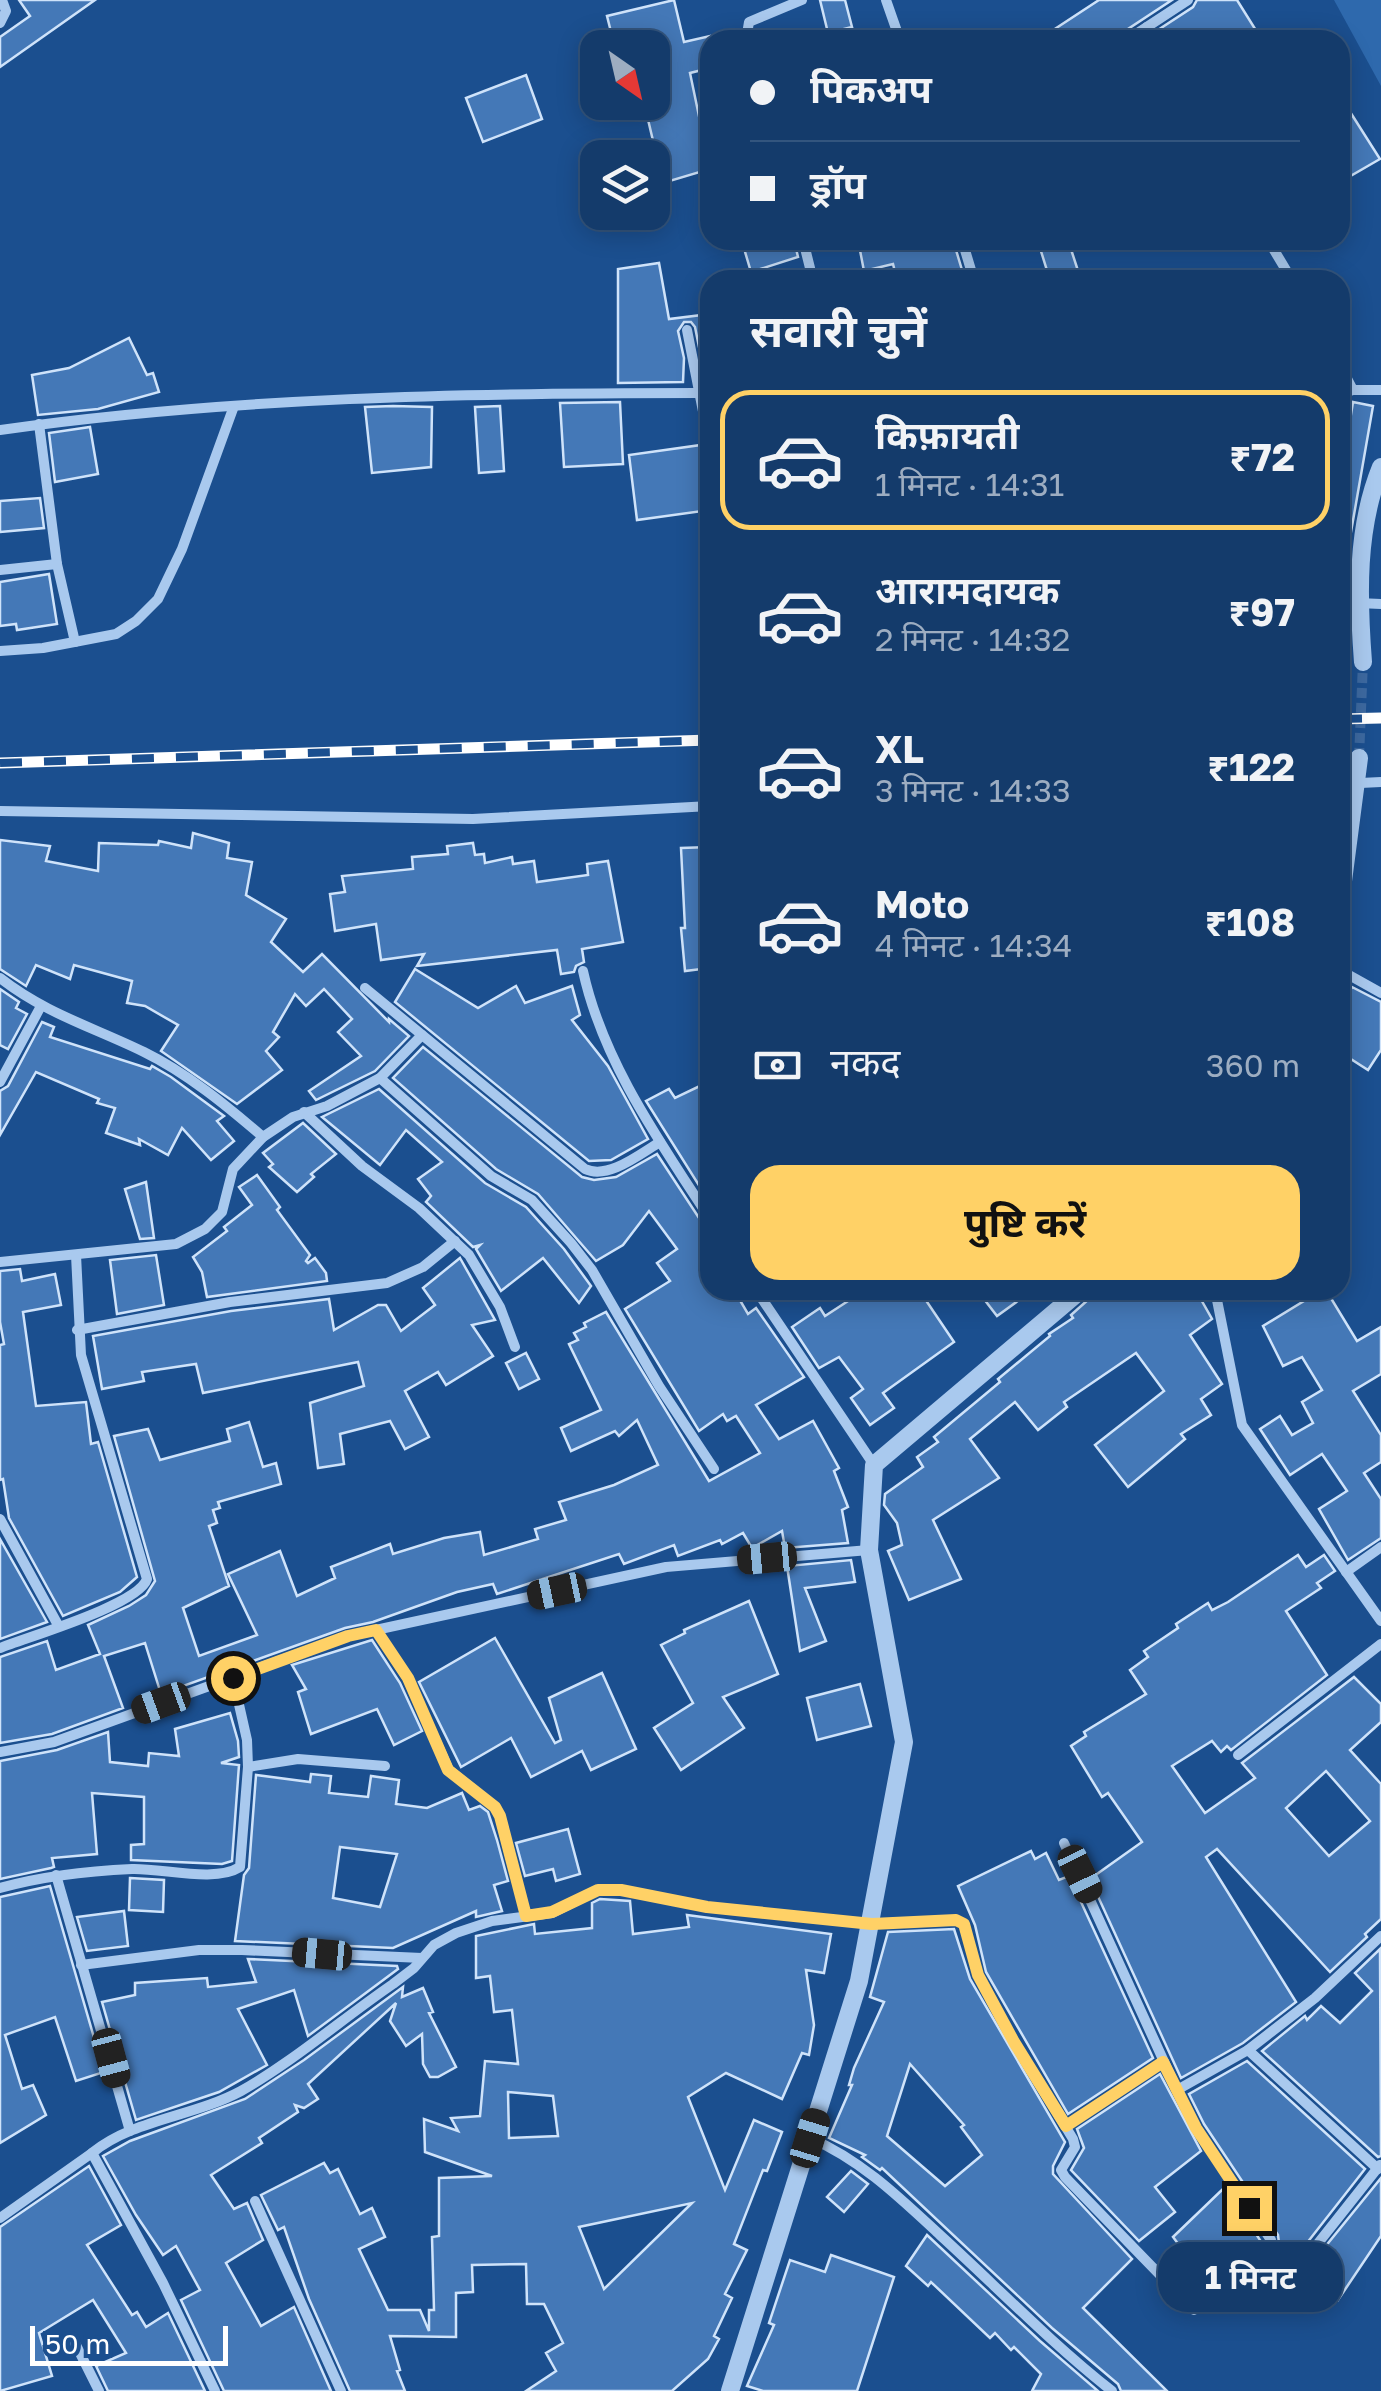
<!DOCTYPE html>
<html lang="hi">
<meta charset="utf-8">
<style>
:root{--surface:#143b6b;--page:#1d4271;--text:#f1f3f6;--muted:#9dadc1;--line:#33557e;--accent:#ffd166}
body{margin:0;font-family:"Golos Text","Noto Sans Devanagari",sans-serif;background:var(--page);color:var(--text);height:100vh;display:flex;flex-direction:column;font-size:38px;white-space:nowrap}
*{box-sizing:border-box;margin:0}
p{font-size:32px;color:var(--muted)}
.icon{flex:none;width:55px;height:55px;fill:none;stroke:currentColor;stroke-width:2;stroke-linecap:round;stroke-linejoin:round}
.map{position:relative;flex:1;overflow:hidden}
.drawer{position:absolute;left:700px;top:270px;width:650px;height:1030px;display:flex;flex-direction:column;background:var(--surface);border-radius:30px;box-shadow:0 5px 25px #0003,0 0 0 2px var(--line)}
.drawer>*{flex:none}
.hud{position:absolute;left:700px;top:30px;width:650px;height:220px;border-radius:30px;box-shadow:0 5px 25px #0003,0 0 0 2px var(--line);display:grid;align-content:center;height:220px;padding:0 50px;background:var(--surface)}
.needle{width:65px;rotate:146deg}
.fabs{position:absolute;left:580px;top:30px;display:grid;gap:20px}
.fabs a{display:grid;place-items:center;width:90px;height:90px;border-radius:20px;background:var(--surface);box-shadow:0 5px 25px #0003,0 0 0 2px var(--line);font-size:50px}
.scale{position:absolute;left:30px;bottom:25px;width:198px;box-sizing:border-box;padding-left:10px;border:5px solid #fff;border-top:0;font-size:28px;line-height:35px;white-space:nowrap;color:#fff;-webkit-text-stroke:8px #1b4f8f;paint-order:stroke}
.end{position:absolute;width:45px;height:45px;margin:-22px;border:12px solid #ffd166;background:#111;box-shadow:0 0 0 5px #111}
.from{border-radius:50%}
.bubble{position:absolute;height:70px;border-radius:30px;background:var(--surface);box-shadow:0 5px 25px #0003,0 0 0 2px var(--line);font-size:32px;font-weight:700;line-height:70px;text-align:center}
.car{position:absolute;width:30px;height:60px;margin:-30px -15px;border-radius:12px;box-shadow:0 0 8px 2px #0007;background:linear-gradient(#222 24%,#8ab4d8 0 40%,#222 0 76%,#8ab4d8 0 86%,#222 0)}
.hud b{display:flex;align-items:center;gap:35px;height:95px;font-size:38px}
.hud b+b{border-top:2px solid var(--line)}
.hud i{width:25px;height:25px;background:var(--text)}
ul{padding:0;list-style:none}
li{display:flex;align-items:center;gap:30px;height:140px;margin:0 20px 15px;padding:0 30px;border:5px solid transparent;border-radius:30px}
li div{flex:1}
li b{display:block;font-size:38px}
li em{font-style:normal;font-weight:700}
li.active{border-color:var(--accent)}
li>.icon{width:90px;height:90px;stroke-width:1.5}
h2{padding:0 50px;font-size:45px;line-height:120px}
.pay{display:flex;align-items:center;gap:25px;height:110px;padding:0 50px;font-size:38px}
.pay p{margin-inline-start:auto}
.action{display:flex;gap:20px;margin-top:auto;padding:20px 50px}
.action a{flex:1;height:115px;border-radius:30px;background:var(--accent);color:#111;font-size:40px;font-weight:700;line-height:115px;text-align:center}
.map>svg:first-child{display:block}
.green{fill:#2e69ad}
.building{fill:#4478b7;stroke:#cfe3fa;stroke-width:2.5;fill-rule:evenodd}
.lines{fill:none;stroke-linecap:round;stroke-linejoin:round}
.minor-tunnel{stroke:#3d69a0;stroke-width:10;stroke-dasharray:10 5;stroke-linecap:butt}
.minor{stroke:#a9c9ee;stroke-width:10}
.tertiary{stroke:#a9c9ee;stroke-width:18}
.rail-casing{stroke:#fff;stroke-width:11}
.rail{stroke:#1b4f8f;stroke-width:8;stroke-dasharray:22;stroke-linecap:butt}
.route{stroke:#ffd166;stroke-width:12}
</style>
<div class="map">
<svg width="1381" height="2391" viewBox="0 0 1381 2391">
<rect width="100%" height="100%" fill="#1b4f8f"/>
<polygon class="green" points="1334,0 1381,0 1381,86"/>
<g class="building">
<polygon points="19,0 95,0 0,67 0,37 30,16"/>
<polygon points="674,0 684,42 710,36 710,68 690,73 710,169 663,183 646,111 652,109 652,48 615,48 607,16"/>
<polygon points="820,0 845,0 852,27 828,33"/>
<polygon points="1099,0 1172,0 1122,33 1118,40 1038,40"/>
<polygon points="1197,0 1237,0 1262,40 1163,40 1158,30 1193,7"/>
<polygon points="526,75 542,119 483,142 466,98"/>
<polygon points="1340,96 1380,159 1340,182"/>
<polygon points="758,240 794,240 798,257 751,272 743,245"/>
<polygon points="858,240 953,240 962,270 917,280 897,280 893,264 864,271"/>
<polygon points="1068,240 1081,280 1050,280 1040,248"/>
<polygon points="659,263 669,319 710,314 710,356 701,357 695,327 691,322 684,322 678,331 684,358 683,382 618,383 618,269"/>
<polygon points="129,338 147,375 153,373 159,392 98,409 38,415 32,375 69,368"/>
<polygon points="620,402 623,464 564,467 560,403"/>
<polygon points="1353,402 1373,406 1351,532 1340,531 1340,438 1347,439"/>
<polygon points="393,406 432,407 431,467 372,473 365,407"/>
<polygon points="500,406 504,471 479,473 475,407"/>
<polygon points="90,427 98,474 55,482 49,433"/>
<polygon points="701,445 704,453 710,456 710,510 637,520 629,455"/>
<polygon points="40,498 44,528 0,532 0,501"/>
<polygon points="49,574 57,624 17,630 16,624 0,626 0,582"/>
<polygon points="193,833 229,843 227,858 252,862 246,895 286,919 271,942 303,972 322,954 389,1022 389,1019 409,1036 375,1071 316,1100 309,1091 361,1056 338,1032 352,1019 324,989 306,1006 295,994 273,1032 279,1037 266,1051 282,1070 237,1104 161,1051 178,1025 145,1006 127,1003 132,981 74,965 70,979 36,965 26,986 0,969 0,840 50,846 46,861 98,871 99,843 158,845 159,841 191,848"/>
<polygon points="473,843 475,855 484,854 485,863 512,857 513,864 534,861 537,882 588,875 587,864 608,861 623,942 582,949 584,962 576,966 574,972 561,974 557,950 417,966 424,954 381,960 376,924 335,931 330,894 345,892 342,876 413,869 412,857 448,854 447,846"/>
<polygon points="710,847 710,968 685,971 681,928 685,928 681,848"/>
<polygon points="415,969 478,1008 516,986 525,1003 572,986 580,1015 572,1020 608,1066 648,1139 611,1160 589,1161 395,1002"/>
<polygon points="1352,987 1381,1002 1381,1050 1368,1070 1340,1052 1340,1011"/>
<polygon points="0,989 19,1002 16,1008 27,1014 8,1049 0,1045"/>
<polygon points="42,1022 54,1027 50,1037 150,1069 152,1066 171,1077 224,1116 217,1121 234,1141 211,1160 182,1128 168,1155 139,1139 140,1145 106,1133 115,1108 97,1103 99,1099 36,1072 0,1135 0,1091 8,1086"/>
<polygon points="423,1047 582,1177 594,1180 616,1177 657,1154 703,1224 710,1228 710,1290 734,1290 748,1314 756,1308 804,1377 756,1405 779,1439 813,1421 839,1468 834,1471 848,1507 842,1510 848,1543 785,1548 782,1531 752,1548 743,1533 722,1544 720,1540 678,1556 674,1545 624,1564 619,1554 497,1594 493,1584 457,1592 373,1622 345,1628 161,1694 145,1643 104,1656 123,1708 52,1734 0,1743 0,1657 47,1641 56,1670 100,1654 88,1625 129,1606 146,1595 155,1581 114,1436 148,1429 160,1460 230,1441 227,1429 249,1422 263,1467 276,1463 281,1484 218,1502 220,1508 213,1510 217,1523 209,1526 229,1586 183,1608 199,1656 257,1635 228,1574 280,1551 297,1596 335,1578 331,1567 390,1544 393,1554 444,1538 480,1532 484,1555 538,1539 535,1529 566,1520 559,1502 614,1485 658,1465 637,1420 619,1436 615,1431 571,1451 561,1428 601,1410 569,1344 578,1340 574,1333 586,1327 584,1323 606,1312 709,1481 760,1453 736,1416 727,1421 723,1414 699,1431 625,1309 670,1281 657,1263 677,1249 649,1211 623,1245 596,1261 538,1194 496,1169 393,1078"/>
<polygon points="704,1084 710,1098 710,1203 646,1101 669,1089 675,1098"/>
<polygon points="379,1089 485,1183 526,1207 564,1249 591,1286 579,1303 543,1258 501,1291 476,1249 480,1245 473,1247 426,1202 431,1196 418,1179 442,1162 406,1130 380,1165 322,1117"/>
<polygon points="303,1123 336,1154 311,1174 314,1177 297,1192 269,1167 273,1164 263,1153"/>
<polygon points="257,1175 280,1207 277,1210 310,1255 306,1261 308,1263 315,1258 326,1273 327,1281 207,1297 202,1272 193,1257 227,1231 224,1227 252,1205 239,1187"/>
<polygon points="146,1182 154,1238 140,1239 125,1189"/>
<polygon points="156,1255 164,1305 117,1314 110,1260"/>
<polygon points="460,1258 495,1320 472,1325 493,1356 446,1385 438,1372 405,1391 429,1437 405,1449 390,1421 340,1434 344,1464 318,1468 310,1403 364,1386 358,1362 203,1393 196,1364 142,1372 144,1381 102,1389 93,1336 231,1311 329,1299 334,1330 378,1305 386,1305 401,1331 435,1305 423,1288"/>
<polygon points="20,1269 22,1281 55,1274 61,1305 23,1312 36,1406 86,1402 91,1444 98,1442 137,1577 120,1592 63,1616 9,1518 3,1479 0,1480 0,1345 4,1344 0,1322 0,1271"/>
<polygon points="865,1290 919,1290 954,1342 883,1393 894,1408 870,1425 851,1398 863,1389 839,1357 819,1368 792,1327 820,1308 825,1316"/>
<polygon points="977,1290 1033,1290 997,1316"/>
<polygon points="1099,1290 1192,1290 1199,1296 1212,1319 1190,1335 1222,1384 1201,1399 1211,1415 1181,1434 1185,1439 1128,1487 1095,1445 1164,1391 1136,1353 1064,1402 1067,1407 1038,1430 1015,1402 970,1439 999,1478 933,1520 961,1579 909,1600 888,1551 902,1545 897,1523 884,1505 885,1494 923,1467 917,1457 938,1442 934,1437 1000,1382 998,1379 1050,1336 1049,1334 1073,1318 1071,1315"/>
<polygon points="1322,1290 1326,1290 1357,1341 1381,1327 1381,1374 1353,1391 1381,1435 1381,1462 1364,1473 1381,1499 1381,1538 1348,1560 1319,1509 1347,1491 1322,1454 1290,1475 1260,1429 1280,1416 1292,1435 1313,1423 1302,1402 1322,1390 1302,1357 1283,1366 1263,1326"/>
<polygon points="526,1353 539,1379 519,1389 506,1363"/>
<polygon points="0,1539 47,1622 0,1639"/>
<path d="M1298,1555L1306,1567L1324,1555L1335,1571L1317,1583L1321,1588L1286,1611L1327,1675L1231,1750L1227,1746L1221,1752L1212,1741L1172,1766L1205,1813L1255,1778L1242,1763L1354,1677L1381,1704V1722L1350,1750L1381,1784V1919L1365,1934L1367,1937L1330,1972L1217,1849L1206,1857L1296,2002L1243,2043L1181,2078L1090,1879L1142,1842L1108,1793L1102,1797L1071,1746L1086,1736L1084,1732L1146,1694L1130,1670L1148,1657L1144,1651L1178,1628L1176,1624L1208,1603L1212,1610L1228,1602ZM1326,1771L1370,1821L1329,1856L1286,1808Z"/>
<polygon points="851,1560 855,1582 805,1588 826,1641 800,1651 787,1566"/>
<polygon points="749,1601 778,1674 723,1697 744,1728 681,1770 654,1728 693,1703 661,1645 685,1633 684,1630"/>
<polygon points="495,1638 555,1743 561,1740 549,1698 602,1673 636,1749 591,1770 582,1751 531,1777 511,1738 461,1767 419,1682"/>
<polygon points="372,1640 400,1683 422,1731 394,1745 377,1709 311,1734 298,1692 306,1689 292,1665"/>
<polygon points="860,1684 871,1726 817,1740 807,1698"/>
<polygon points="230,1713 238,1741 239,1757 221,1763 239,1765 232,1861 222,1864 131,1860 131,1845 144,1844 144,1797 92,1793 97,1854 52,1858 54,1867 51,1868 0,1879 0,1761 57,1750 108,1732 110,1762 148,1766 149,1753 179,1756 175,1729"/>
<path d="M311,1774L331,1776L329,1793L368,1797L371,1776L399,1780L396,1804L427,1808L462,1793L469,1810L480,1806L488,1812L497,1840L508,1881L494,1885L502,1911L476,1917V1911L393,1948L235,1941L244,1875L249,1868L256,1775L310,1782ZM340,1847L397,1854L380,1907L333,1898Z"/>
<polygon points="568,1829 580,1874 556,1881 553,1869 525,1876 516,1843"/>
<polygon points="1031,1851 1035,1859 1046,1853 1059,1880 1069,1876 1153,2058 1068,2114 986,1972 975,1925 958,1886"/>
<polygon points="130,1878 164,1880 163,1912 129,1910"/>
<polygon points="50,1886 104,2072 76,2081 55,2017 5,2035 22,2089 33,2085 46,2115 0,2143 0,1897"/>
<path d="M600,1899L630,1901L633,1934L689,1927L687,1915L831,1934L824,1973L806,1970L814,2025L809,2055L802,2053L782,2099L726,2073L688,2097L725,2190L754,2120L782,2132L767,2171L763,2170L734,2244L747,2250L725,2294L732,2298L714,2336L719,2339L708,2359L672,2391H526L556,2371L546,2353L563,2343L544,2304H527L526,2264L472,2265L473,2292L456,2293V2337L390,2336L400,2370L397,2371L405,2391H350L309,2299L284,2227L278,2230L261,2195L324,2163L330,2173L338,2169L360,2214L372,2208L385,2237L359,2249L388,2310H420L429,2331V2310H434L432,2237L439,2236V2178L492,2176L425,2152L424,2119L458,2131L451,2118L480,2116L485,2061L518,2064L512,2010L494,2012L490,1976L476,1978V1936L534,1924L535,1934L592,1928V1903ZM508,2092L553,2096L558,2136L509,2138ZM692,2203L604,2289L579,2227Z"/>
<polygon points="124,1911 128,1946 87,1951 77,1917"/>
<path d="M954,1929L970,1979L1065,2142L1053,2166V2174L1132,2259L1083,2308L1167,2391H1121L1118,2384L1052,2328L882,2168L880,2170L862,2157L865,2155L829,2138L852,2085H849L854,2068L884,2002L870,1997L888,1932ZM910,2064L964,2125L961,2127L982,2155L945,2186L887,2136Z"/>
<polygon points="1380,1949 1381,2156 1378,2157 1262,2051 1305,2016 1307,2020 1321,2006 1340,2023 1372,1991 1355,1973"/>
<polygon points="248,1959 397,1966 398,1969 308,2036 294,1990 238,2009 267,2065 219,2092 136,2120 102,2002 135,1995 135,1983 207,1978 208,1987 256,1982"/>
<polygon points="403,1987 402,1997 423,1988 433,2012 429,2013 456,2067 438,2077 430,2077 423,2064 422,2034 406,2046 390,2021 396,2003 308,2084 318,2099 304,2108 295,2105 298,2112 259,2138 262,2143 211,2175 234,2209 247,2203 263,2240 226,2263 261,2326 294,2307 331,2391 224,2391 181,2300 200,2290 176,2246 163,2255 136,2215 103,2156 130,2141 245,2099 304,2060"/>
<polygon points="1247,2061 1365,2169 1292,2262 1275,2247 1279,2243 1278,2235 1204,2124 1189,2094"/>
<polygon points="1160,2074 1201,2151 1155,2187 1175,2212 1139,2241 1071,2170 1084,2148 1077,2129"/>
<polygon points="89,2166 121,2225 87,2245 132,2315 137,2312 146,2327 168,2313 205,2391 108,2391 96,2366 126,2353 93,2300 39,2333 52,2376 0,2391 0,2227"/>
<polygon points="851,2171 868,2184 844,2212 827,2197"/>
<polygon points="1381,2178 1381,2236 1338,2300 1303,2274"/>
<polygon points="1225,2187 1262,2243 1201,2305 1168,2271 1185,2253 1173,2237"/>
<polygon points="927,2235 1040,2341 1098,2391 1032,2391 1041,2374 1014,2347 1011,2350 995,2333 990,2338 931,2282 928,2286 906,2266"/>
<polygon points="831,2255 894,2277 857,2391 763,2391 747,2386 774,2325 769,2323 790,2260 825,2272"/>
</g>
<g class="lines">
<polyline class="minor-tunnel" points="1359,758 1363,662"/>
<g class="minor">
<polyline points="886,0 900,40"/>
<polyline points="0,23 6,11 2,0"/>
<polyline points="1147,27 1154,40"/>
<polyline points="746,40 749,22 802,0"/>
<polyline points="1127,40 1188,0"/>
<polyline points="803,240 813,280"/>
<polyline points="962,240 974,280"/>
<polyline points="1268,240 1292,280"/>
<polyline points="687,330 710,447"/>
<polyline points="1340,365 1353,390"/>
<polyline points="1340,394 1353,390 1381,390"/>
<polyline points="39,424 57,564 75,642"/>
<path d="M0,430C232,397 466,393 699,393"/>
<polyline points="0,570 57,564"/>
<polyline points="1358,603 1381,604"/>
<polyline points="0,651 43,648 116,634 136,621 158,599 182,549 234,406"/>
<polyline points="1340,784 1381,782"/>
<polyline points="0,811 473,819 710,806"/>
<polyline points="1340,970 1381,993"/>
<path d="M583,971C603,1062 660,1142 710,1219"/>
<path d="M0,978C46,1014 93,1027 144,1052C187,1073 227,1106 263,1137"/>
<path d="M365,988L585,1169C608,1180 640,1154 660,1142"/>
<polyline points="380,1078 491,1176 532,1200 571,1243 592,1270 659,1386 714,1469"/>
<polyline points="0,1082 41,1006"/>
<polyline points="304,1112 362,1166 419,1208 469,1255 500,1307 515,1347"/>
<polyline points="0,1262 176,1244 205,1229 222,1212 233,1169 263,1137 293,1117 327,1106 380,1078 422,1035"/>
<polyline points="756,1290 874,1465"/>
<polyline points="1215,1290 1242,1425 1381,1621"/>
<polyline points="77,1330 230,1302 387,1283 423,1267 455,1241"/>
<polyline points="0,1519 58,1625"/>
<polyline points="1346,1572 1381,1547"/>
<polyline points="376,1630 408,1679 449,1770 495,1807 500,1816 526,1916"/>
<path d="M0,1648C30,1636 138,1605 147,1579L81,1355L76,1255"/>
<polyline points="0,1752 54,1742 348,1636 666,1567 869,1550"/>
<polyline points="1238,1755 1381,1644"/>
<polyline points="248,1767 298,1759 385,1766"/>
<polyline points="1064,1843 1177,2090 1196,2128 1271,2240"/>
<polyline points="56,1875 130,2131"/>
<path d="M0,1888C43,1876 87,1871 132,1869C163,1868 215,1883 240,1867L248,1767L247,1740L233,1678"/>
<polyline points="81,1965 199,1950 242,1950 422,1958"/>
<polyline points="1248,2050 1378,2169"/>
<polyline points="1177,2090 1248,2050 1315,1998 1381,1936"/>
<polyline points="1066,2126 1163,2062"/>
<path d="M810,2138C861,2160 899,2197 940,2235C997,2287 1051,2343 1112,2391"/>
<path d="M92,2153C134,2119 193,2117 241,2091C294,2061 342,2019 393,1984L414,1968L434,1945L456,1933L492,1921L552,1913L598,1890H621L707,1907L872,1924L956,1920L964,1924L978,1975L1014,2042L1073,2139L1075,2147L1061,2170L1065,2177L1194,2310"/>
<polyline points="255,2201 341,2391"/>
<polyline points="0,2218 92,2153 163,2283 215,2391"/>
<polyline points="1300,2266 1380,2165"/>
<polyline points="75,2343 99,2391"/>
</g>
<g class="tertiary">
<path d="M1363,662C1358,597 1356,528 1381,467"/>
<polyline points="1340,904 1359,758"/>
<polyline points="730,2391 859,1981 904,1742 869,1550 874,1465 1081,1290"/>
</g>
<defs>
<g id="rail">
<polyline points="1340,719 1381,718"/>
<polyline points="0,763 710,740"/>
</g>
</defs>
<use href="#rail" class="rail-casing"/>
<use href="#rail" class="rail"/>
</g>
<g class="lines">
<polyline class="route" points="233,1678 348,1636 376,1630 408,1678 448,1770 495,1807 500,1816 526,1916 552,1912 598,1890 621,1890 707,1907 872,1924 956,1920 964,1924 978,1975 1014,2042 1066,2126 1163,2062 1196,2128 1249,2208"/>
</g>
</svg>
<div class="fabs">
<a><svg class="needle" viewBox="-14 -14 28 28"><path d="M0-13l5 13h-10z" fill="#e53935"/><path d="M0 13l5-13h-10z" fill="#9dadc1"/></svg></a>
<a><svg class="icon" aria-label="layers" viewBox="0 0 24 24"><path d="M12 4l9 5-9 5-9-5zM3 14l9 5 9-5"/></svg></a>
</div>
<div class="scale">50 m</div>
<i class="end from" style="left:233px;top:1678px"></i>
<i class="end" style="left:1249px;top:2208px"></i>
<div class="bubble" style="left:1158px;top:2242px;width:185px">1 मिनट</div>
<i class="car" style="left:767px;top:1558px;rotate:265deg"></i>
<i class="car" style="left:557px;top:1591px;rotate:258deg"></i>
<i class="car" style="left:161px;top:1703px;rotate:250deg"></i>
<i class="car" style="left:1080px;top:1874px;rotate:154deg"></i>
<i class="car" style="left:322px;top:1954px;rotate:275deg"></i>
<i class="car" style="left:111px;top:2058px;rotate:165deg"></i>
<i class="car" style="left:810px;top:2138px;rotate:17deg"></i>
<div class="hud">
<b><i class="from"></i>पिकअप</b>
<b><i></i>ड्रॉप</b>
</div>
<section class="drawer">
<h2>सवारी चुनें</h2>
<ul>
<li class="active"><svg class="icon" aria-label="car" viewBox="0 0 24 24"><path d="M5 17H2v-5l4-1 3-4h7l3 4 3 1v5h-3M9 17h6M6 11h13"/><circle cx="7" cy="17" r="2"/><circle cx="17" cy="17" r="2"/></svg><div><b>किफ़ायती</b><p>1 मिनट · 14:31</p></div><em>₹72</em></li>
<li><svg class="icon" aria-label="car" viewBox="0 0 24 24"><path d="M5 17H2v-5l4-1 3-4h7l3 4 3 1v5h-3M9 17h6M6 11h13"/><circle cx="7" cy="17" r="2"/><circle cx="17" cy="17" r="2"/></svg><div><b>आरामदायक</b><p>2 मिनट · 14:32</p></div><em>₹97</em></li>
<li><svg class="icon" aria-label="car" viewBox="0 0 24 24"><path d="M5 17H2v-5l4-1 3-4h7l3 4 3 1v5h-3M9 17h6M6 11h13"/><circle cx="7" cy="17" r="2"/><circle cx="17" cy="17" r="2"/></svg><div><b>XL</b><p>3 मिनट · 14:33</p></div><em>₹122</em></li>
<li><svg class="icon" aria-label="car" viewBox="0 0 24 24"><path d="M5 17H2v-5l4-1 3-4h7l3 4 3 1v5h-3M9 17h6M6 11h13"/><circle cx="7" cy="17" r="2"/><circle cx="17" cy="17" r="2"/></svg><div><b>Moto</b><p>4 मिनट · 14:34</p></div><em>₹108</em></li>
</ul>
<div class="pay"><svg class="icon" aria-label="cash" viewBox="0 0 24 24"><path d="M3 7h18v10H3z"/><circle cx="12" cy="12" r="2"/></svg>नकद<p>360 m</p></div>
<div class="action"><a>पुष्टि करें</a></div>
</section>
</div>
